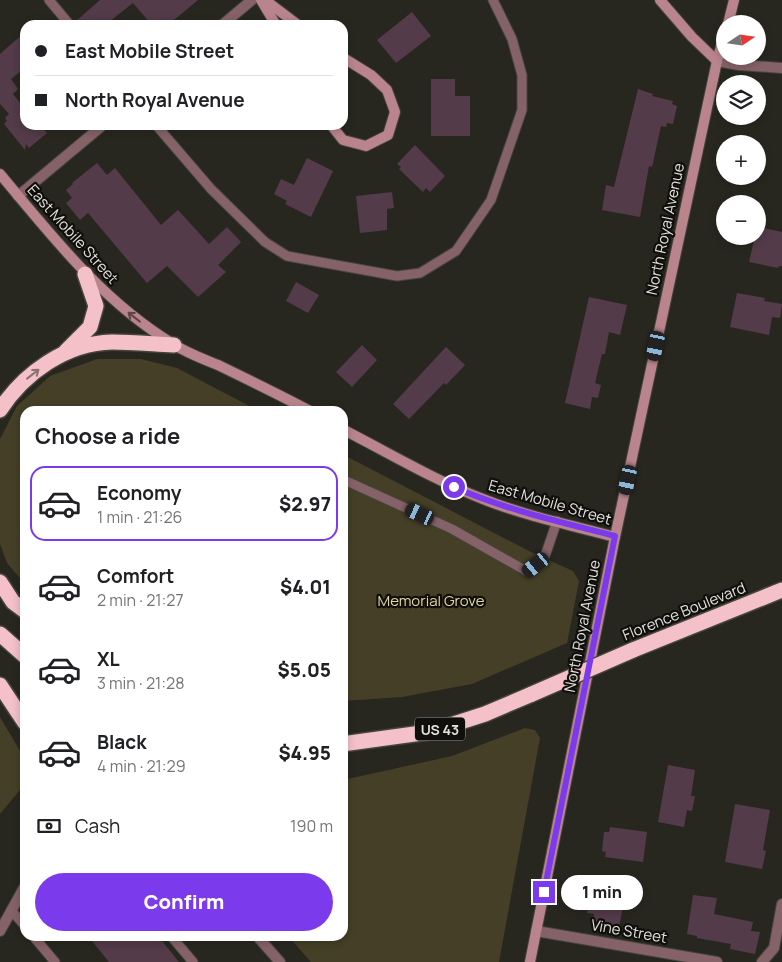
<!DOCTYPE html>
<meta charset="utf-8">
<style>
:root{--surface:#fff;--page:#f6f6f6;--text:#202124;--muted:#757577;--line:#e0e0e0;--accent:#7c3aed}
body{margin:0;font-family:Manrope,sans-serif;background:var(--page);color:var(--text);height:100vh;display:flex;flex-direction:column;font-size:19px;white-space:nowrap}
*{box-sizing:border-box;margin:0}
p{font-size:16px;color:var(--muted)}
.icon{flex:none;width:28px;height:28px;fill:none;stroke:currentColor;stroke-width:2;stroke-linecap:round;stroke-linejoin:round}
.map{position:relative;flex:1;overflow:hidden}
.panel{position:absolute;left:20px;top:406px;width:328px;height:535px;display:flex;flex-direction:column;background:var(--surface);border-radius:15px;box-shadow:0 2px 8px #0003}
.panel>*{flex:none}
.top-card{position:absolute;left:20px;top:20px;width:328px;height:110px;border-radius:15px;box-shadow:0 2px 8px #0003;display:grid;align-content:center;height:110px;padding:0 15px;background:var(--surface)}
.needle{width:32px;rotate:77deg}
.fabs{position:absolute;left:716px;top:15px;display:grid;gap:10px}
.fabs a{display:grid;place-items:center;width:50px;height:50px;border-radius:50%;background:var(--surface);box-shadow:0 2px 8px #0003;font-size:25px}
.end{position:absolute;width:22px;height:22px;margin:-11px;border:6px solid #7c3aed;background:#fff;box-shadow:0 0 0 2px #fff}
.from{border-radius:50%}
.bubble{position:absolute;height:35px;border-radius:18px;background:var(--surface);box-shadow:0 2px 8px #0003;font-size:16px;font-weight:800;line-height:35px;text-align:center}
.car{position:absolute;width:15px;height:30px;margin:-15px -8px;border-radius:6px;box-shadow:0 0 4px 1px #0007;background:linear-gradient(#222 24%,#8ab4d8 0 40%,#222 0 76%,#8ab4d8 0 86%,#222 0)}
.top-card b{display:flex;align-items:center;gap:18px;height:48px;font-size:19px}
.top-card b+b{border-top:1px solid var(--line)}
.top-card i{width:12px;height:12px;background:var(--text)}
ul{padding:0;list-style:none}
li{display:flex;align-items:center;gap:15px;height:75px;margin:0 10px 8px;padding:0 5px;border:2px solid transparent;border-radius:15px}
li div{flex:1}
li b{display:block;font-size:19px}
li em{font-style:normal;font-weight:800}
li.active{border-color:var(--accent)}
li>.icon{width:45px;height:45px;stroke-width:1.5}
h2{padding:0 15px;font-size:22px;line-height:60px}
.pay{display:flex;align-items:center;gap:12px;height:55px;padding:0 15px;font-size:19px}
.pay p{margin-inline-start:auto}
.button{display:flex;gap:10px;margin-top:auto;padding:10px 15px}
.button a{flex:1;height:58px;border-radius:30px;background:var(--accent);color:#fff;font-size:20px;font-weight:800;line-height:58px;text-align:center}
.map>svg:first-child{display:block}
.green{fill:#443f26}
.building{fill:#533b49}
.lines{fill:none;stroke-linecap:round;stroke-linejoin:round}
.lane-casing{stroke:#46453d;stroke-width:11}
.street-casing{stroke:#46453d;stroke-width:12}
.secondary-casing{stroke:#46453d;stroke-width:12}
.highway-casing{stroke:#46453d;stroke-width:18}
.lane{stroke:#856268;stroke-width:9}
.street{stroke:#856268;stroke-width:10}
.secondary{stroke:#ba848d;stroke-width:10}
.highway{stroke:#f4c1c9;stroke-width:15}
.highway-bridge-casing{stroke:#46453d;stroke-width:18;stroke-linecap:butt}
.highway-bridge{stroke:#f4c1c9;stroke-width:15}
.oneway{stroke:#5c4446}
.oneway2{stroke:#8d7174}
.route{stroke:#7c3aed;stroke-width:6}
.labels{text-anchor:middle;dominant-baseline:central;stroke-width:4.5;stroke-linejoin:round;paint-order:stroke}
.shield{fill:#100f0c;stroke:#a3a29e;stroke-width:1}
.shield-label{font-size:14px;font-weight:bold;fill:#e2e1dc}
.street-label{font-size:15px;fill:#e2e1dc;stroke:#100f0c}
.park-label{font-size:15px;fill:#e1d6a1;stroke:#100f0c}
</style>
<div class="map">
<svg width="782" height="962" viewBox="0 0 782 962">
<rect width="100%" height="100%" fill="#28271f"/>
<g class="green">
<polygon points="97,359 141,359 177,368 259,411 25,411 25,584 7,563 0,544 0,439 17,406 50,376"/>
<polygon points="342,454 529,551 573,571 579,581 567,643 472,684 402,697 343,701"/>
<polygon points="0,717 25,759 25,784 0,814"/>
<polygon points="525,728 535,730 540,738 499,962 311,962 288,936 342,936 343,780 452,756"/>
</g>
<g class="building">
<polygon points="100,0 198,0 168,25 152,25 133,3 105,25 76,25 75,22"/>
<polygon points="412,12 431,36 396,63 377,40"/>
<polygon points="25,32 25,68 11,79 18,89 13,94 21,104 25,101 25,125 40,125 47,133 29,148 26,144 25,150 4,124 7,121 5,118 9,114 0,104 0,54"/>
<polygon points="431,79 455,79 455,96 470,96 470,136 431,136"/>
<polygon points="638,89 653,94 652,96 673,101 672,104 677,106 673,124 667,123 666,127 661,126 652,167 649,166 640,217 602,210 606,185 614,187"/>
<polygon points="415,145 445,176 430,192 426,188 423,192 399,169 401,167 397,164"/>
<polygon points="307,158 333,171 311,217 285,204 287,201 274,194 281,179 294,185"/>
<polygon points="97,163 107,175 115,168 161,225 178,210 209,244 227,227 241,242 218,265 226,272 198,297 167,266 147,283 88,213 80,220 66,203 72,198 66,190 73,184 72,183"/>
<polygon points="392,192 394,208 387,209 387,230 360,233 356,196"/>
<polygon points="758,228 764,230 764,228 782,232 782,266 779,266 778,268 749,262 755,236 758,236"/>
<polygon points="296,282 319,295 308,313 286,301"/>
<polygon points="737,293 765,298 764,301 782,304 780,318 772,317 769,335 730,327"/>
<polygon points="589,297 627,305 620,335 609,332 605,354 602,354 595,383 601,385 598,398 592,397 590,409 565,403"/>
<polygon points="362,345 377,360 352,387 336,372"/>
<polygon points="446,347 465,365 446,385 444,383 409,419 393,404"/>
<polygon points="668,765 695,770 691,796 695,796 692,811 687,810 684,827 658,822"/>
<polygon points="735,804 770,810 763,850 766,851 762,869 725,862"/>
<polygon points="610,827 647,832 643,862 605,857 606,852 602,851 604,832 609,832"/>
<polygon points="600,883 635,890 632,909 623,907 619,927 593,922 594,914 587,913 591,893 598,895"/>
<polygon points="693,895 717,898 714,914 753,922 751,931 760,932 755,954 730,949 731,944 697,938 697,936 687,934"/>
<polygon points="88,936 158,936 179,962 109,962"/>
</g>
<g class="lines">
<defs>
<g id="lane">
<polyline points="49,0 70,25"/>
<polyline points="156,125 211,189 265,242 287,256 397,276 420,273 456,251 491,200 522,110 522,75 512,39 493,0"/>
<polyline points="342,479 452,529 528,572 544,559 557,521"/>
<polyline points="11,910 25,926"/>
<polyline points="33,936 55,962"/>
<polyline points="171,936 193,962"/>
</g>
<g id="street">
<polyline points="222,25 252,0"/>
<polyline points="717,61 739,65 782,68"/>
<polyline points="18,196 103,125"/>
<polyline points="0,931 25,886"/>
<polyline points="536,931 717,962"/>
<polyline points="257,936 280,962"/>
<polyline points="762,962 774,948 782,904"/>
</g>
<g id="secondary">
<polyline points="261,0 276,25"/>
<polyline points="265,0 298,25"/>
<polyline points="660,0 692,37 717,61"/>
<polyline points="728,24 734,0"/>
<polyline points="331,125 343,140 366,146 388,135 395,112 387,90 371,75 342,57"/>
<path d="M0,174C52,236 102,301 173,344C187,353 203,359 218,365C249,380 280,395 310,411"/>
<path d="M342,429C389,453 434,480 483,499C525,516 571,525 615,537"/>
<polyline points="530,962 615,537 717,61 725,32"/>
</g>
<g id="highway">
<polyline points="66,351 90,327 96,306 85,274"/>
<path d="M0,410C24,373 66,343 112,342C132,342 153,344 174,345"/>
<polyline points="0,582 13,602 25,611"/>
<polyline points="0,634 25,656"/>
<polyline points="633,650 782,590"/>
<polyline points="0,685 25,723"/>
<polyline points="342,744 429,732 485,714 532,694"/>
</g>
</defs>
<use href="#lane" class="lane-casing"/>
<use href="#street" class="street-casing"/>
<use href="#secondary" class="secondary-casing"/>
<use href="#highway" class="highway-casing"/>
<use href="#lane" class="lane"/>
<use href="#street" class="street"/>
<use href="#secondary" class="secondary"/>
<use href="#highway" class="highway"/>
<defs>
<polyline id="highway-bridge" points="532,694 633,650"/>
</defs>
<use href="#highway-bridge" class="highway-bridge-casing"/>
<use href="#highway-bridge" class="highway-bridge"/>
</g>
<defs><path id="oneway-shaft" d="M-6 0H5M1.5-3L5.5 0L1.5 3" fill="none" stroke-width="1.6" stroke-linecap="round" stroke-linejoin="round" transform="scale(1.25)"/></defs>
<use class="oneway" href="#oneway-shaft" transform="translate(134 317) rotate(-142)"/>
<use class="oneway2" href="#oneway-shaft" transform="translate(33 374) rotate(-38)"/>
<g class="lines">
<path class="route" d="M454,487C506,510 561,522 615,536L544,892"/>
</g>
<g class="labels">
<rect class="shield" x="415" y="717.5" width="50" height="23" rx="4"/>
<g class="shield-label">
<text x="440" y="729">US 43</text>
</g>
<g class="street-label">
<text transform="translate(665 229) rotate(-78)">North Royal Avenue</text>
<text transform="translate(73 234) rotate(48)">East Mobile Street</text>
<text transform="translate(550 502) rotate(16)">East Mobile Street</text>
<text transform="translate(684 611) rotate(-22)">Florence Boulevard</text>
<text transform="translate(582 626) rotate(-79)">North Royal Avenue</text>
<text transform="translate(629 931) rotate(10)">Vine Street</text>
</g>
<g class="park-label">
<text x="431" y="600">Memorial Grove</text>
</g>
</g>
</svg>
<div class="fabs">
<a><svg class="needle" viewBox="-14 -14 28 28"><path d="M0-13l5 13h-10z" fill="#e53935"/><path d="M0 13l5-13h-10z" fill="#757577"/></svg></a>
<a><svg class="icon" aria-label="layers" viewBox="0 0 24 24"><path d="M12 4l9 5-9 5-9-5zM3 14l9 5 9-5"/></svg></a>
<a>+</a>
<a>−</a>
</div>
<i class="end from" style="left:454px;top:487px"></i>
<i class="end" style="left:544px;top:892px"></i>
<div class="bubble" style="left:561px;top:875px;width:82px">1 min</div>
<i class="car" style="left:656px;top:346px;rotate:192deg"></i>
<i class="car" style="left:628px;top:480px;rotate:192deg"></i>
<i class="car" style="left:420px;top:514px;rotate:295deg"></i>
<i class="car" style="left:536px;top:565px;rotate:231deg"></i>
<div class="top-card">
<b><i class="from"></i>East Mobile Street</b>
<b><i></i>North Royal Avenue</b>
</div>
<section class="panel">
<h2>Choose a ride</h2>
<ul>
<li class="active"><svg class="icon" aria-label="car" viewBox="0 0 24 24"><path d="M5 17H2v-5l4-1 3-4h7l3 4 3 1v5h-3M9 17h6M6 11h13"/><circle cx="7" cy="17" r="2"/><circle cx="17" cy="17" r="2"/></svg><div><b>Economy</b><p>1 min · 21:26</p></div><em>$2.97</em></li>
<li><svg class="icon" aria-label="car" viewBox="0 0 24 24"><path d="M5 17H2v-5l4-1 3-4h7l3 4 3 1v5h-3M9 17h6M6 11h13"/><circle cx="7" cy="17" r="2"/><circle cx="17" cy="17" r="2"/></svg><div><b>Comfort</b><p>2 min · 21:27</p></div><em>$4.01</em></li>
<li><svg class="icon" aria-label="car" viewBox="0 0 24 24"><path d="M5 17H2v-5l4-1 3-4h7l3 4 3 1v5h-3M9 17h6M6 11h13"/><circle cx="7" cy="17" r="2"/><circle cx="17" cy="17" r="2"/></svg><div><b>XL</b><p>3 min · 21:28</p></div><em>$5.05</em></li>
<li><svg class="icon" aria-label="car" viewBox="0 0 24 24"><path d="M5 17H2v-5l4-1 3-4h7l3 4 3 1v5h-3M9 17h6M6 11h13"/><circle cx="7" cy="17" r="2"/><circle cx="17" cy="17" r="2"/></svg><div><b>Black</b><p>4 min · 21:29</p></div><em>$4.95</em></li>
</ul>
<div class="pay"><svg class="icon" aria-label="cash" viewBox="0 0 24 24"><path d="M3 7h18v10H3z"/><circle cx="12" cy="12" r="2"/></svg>Cash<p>190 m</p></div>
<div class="button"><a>Confirm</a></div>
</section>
</div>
